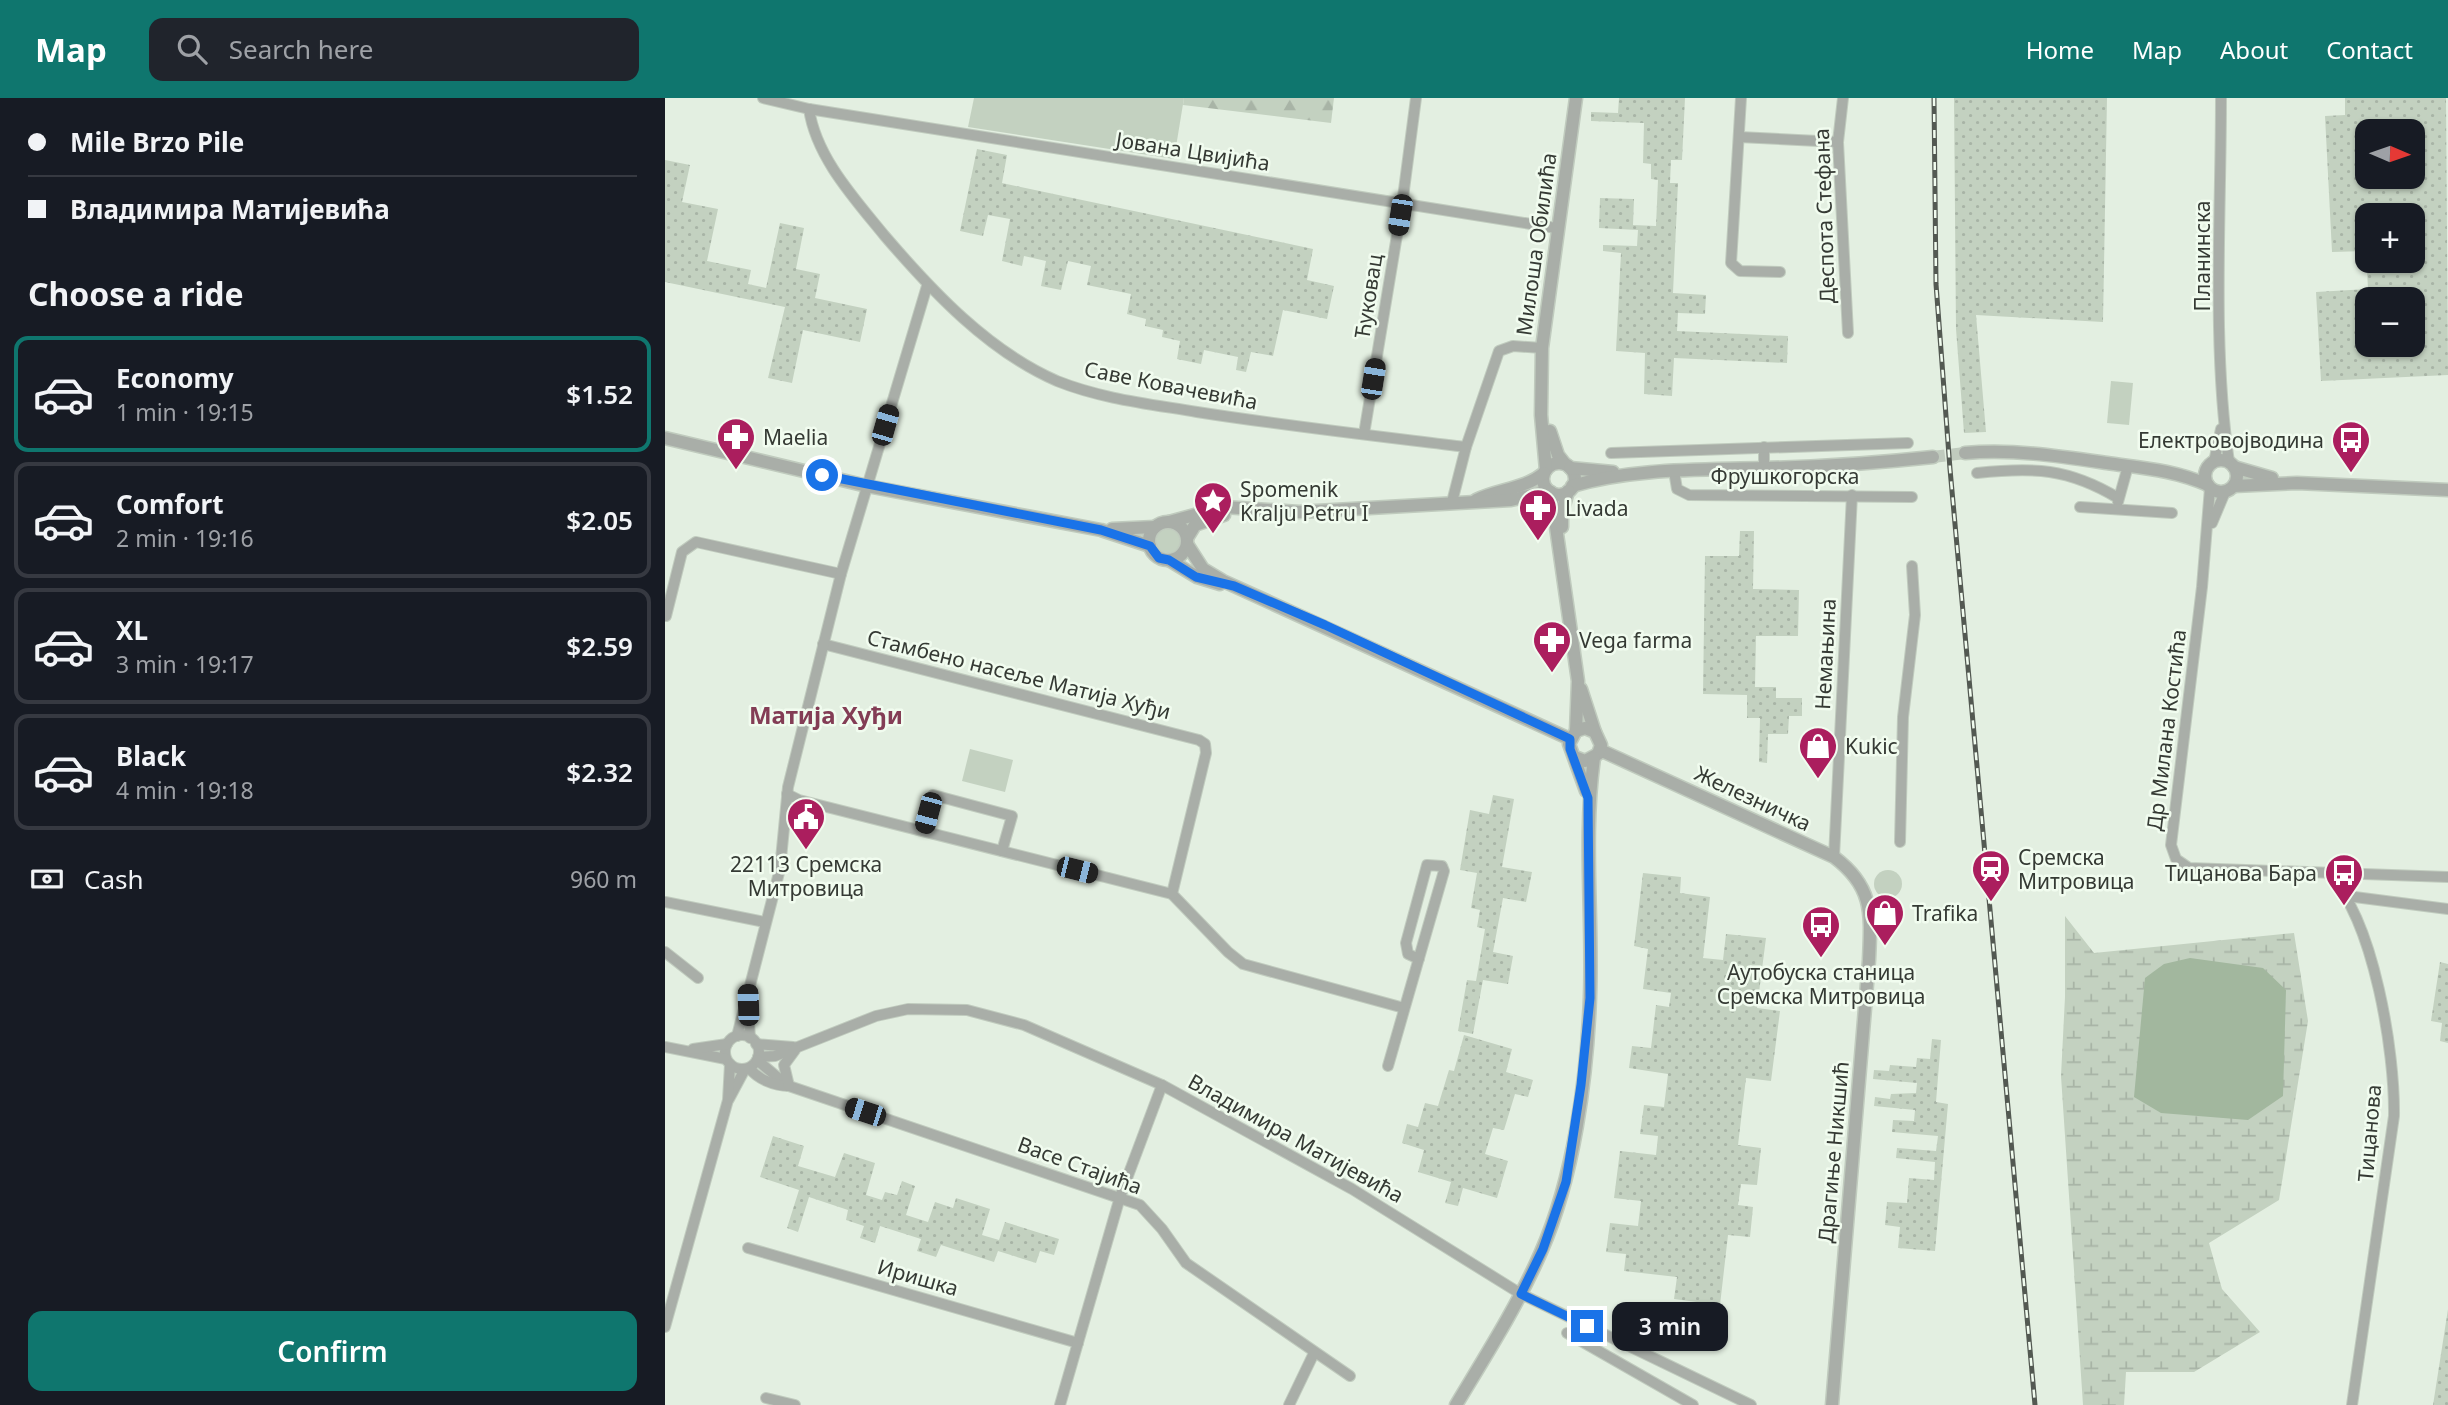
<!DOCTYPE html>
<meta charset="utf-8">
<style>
:root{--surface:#171b24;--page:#20242c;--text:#f1f3f6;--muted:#9ea1a6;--line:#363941;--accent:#0f766e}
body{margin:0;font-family:"Noto Sans",sans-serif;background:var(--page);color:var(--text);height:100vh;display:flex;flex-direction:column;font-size:26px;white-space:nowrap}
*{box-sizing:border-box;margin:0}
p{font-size:23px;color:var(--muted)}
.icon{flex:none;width:38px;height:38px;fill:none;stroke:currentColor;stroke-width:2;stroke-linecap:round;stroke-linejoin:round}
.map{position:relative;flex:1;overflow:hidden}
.sheet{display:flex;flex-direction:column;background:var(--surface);width:665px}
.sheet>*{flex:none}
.top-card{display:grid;align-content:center;height:154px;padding:0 28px;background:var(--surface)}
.needle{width:46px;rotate:92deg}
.buttons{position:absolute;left:1690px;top:21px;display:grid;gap:14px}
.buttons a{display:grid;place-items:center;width:70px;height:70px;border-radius:14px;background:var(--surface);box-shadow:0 2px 5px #0004;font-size:35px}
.end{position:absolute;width:32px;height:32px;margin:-16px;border:9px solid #1a73e8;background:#fff;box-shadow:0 0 0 4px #fff}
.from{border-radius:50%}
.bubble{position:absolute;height:49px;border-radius:14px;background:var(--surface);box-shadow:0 2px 5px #0004;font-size:23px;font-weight:600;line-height:49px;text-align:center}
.car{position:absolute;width:21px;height:42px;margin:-21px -10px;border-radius:9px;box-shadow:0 0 5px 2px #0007;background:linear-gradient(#222 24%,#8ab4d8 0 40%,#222 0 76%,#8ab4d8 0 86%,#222 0)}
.top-card b{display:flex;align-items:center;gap:24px;height:66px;font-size:26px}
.top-card b+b{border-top:2px solid var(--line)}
.top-card i{width:18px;height:18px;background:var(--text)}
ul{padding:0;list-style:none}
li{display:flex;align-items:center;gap:21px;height:116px;margin:0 14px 10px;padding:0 14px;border:4px solid var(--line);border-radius:14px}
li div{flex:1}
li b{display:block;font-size:26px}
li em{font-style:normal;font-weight:600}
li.active{border-color:var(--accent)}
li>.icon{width:63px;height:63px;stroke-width:1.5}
h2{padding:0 28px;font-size:32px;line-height:84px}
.pay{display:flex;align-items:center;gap:18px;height:77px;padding:0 28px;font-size:26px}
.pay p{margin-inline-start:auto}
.action{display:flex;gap:14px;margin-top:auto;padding:14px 28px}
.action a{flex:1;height:80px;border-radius:14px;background:var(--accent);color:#fff;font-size:28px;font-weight:600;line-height:80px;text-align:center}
header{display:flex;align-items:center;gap:42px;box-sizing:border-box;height:98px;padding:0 35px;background:var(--accent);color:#fff}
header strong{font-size:33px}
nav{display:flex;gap:38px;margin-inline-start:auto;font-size:24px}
.search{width:490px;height:63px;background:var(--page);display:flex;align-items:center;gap:18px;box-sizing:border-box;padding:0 24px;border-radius:14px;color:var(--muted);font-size:26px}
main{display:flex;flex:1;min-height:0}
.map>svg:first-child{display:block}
.green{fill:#c3d1c0}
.forest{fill:url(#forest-firs)}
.wetland{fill:url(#wetland-marsh)}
.garden{fill:url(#garden-dots);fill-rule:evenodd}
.water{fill:#a2b79e}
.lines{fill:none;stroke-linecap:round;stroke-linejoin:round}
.tertiary-tunnel{stroke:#c0cbbe;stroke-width:12;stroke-dasharray:12 6;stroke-linecap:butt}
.minor-casing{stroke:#c0cbbe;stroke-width:12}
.tertiary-casing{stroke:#c0cbbe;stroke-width:15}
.minor{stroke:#a9aea8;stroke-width:10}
.tertiary{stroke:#a9aea8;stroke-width:12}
.rail-casing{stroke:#535952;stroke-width:5}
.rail{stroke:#f1fcef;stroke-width:2.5;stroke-dasharray:8;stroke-linecap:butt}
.route{stroke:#1a73e8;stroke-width:9}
.labels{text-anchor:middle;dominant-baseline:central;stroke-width:5;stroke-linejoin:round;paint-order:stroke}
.street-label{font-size:21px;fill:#353a34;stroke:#f1fcef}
.poi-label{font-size:21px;fill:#353a34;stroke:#f1fcef;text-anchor:start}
.quarter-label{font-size:24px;font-weight:bold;fill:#833d55;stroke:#f1fcef}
</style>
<header>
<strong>Map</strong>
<div class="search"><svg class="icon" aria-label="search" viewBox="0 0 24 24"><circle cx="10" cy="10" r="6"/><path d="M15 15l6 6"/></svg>Search here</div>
<nav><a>Home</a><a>Map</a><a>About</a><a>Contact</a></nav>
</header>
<main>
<section class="sheet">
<div class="top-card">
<b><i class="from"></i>Mile Brzo Pile</b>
<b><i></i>Владимира Матијевића</b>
</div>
<h2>Choose a ride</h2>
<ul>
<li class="active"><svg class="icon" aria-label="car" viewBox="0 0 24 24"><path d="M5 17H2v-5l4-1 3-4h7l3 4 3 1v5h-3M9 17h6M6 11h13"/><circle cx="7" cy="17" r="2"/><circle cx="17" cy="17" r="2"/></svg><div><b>Economy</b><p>1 min · 19:15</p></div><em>$1.52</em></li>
<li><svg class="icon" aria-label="car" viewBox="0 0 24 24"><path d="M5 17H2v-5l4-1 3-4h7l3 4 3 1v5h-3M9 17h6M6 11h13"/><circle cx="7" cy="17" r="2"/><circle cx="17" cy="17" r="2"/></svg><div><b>Comfort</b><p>2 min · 19:16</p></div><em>$2.05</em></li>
<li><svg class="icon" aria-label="car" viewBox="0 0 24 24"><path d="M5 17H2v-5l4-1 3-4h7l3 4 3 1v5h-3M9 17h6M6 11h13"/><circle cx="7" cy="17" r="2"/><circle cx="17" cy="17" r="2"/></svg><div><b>XL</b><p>3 min · 19:17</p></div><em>$2.59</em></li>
<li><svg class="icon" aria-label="car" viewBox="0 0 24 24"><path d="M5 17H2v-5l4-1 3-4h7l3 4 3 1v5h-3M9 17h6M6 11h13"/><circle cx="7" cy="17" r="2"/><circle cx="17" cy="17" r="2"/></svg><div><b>Black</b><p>4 min · 19:18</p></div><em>$2.32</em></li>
</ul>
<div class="pay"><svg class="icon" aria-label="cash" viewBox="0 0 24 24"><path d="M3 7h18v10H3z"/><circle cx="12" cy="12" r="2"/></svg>Cash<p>960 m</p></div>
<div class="action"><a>Confirm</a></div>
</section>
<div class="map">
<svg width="1783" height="1307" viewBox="0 0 1783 1307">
<defs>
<pattern id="forest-firs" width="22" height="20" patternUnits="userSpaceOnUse" patternTransform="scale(1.75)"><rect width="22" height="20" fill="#c3d1c0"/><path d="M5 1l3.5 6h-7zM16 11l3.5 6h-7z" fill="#a8b4a6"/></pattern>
<pattern id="wetland-marsh" width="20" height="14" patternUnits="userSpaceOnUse" patternTransform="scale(1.75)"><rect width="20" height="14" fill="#c3d1c0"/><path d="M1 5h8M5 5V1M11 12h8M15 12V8" fill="none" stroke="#a8b4a6"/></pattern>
<pattern id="garden-dots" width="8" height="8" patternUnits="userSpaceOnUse" patternTransform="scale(1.75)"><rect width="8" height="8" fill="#c3d1c0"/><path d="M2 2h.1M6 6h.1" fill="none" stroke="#a8b4a6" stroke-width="1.8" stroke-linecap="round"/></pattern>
</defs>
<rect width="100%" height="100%" fill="#e3efe1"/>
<g class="green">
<polygon points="309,0 519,0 509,61 303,29"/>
<polygon points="1446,283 1468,285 1464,327 1442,325"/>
<circle cx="503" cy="443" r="12"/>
<polygon points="305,651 348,662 340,694 297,683"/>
<circle cx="1223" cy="786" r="14"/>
</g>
<polygon class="forest" points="519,0 669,0 666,25 518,7"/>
<polygon class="wetland" points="1400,818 1429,855 1629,835 1643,923 1614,1102 1544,1145 1557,1191 1595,1234 1529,1274 1461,1274 1459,1307 1418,1307 1396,978 1400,899"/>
<g class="garden">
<polygon points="954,0 1020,0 1017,62 1006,62 1005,85 1013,85 1008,195 1041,197 1040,216 1013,215 1012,233 1123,238 1122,265 1009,260 1007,298 979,296 980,255 951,253 956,155 938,153 938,147 972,148 973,132 934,130 935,100 969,101 968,127 991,128 993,82 986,81 986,66 978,65 979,25 926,23 926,14 953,15"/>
<polygon points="1289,0 1442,0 1438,224 1311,217 1321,334 1299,335 1291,231"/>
<path d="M1680,0H1781L1783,277L1656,283L1651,194L1703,191L1701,153L1667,154L1660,18L1680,17ZM1703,33H1748V79H1703ZM1703,117H1748V163H1703ZM1703,201H1748V247H1703Z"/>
<polygon points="312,51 342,57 337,85 648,151 642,182 669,188 662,221 618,212 608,258 586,254 581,274 571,272 573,259 539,252 536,266 512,261 515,243 497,239 498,232 480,228 481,221 462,216 466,196 422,187 426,168 403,163 396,192 376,188 381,163 359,158 357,168 337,163 345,121 323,117 318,138 295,133"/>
<polygon points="0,62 25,67 17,104 53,111 42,163 86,172 83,186 101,190 115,125 139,130 131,171 155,176 150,200 202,211 195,244 138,232 127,285 103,280 120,209 0,184"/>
<polygon points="1075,433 1089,433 1088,491 1134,492 1133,538 1091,538 1090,589 1111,589 1111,600 1137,600 1137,618 1124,618 1123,636 1103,636 1102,665 1094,664 1095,620 1082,620 1082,597 1038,596 1040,458 1074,458"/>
<polygon points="828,697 849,701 837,769 867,774 861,804 838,800 828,854 848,858 843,886 818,882 808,936 793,933 802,882 811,883 820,831 812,829 815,812 806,810 812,775 795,772 805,712 824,716"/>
<polygon points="978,775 1016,779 1015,795 1045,799 1038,860 1058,862 1061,836 1101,840 1092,910 1115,913 1106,983 1081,980 1073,1047 1096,1050 1092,1087 1076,1086 1073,1107 1088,1109 1085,1139 1063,1137 1055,1207 1009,1201 1012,1179 959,1173 961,1156 941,1154 945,1125 973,1128 976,1103 949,1100 955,1053 991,1057 993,1038 975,1036 979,1007 999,1009 1003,976 964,970 967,948 986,950 991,907 1004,909 1006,895 978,891 983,851 969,848"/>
<polygon points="1775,864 1783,866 1783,945 1775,943 1777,925 1766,923"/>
<polygon points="799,937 847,951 841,974 868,982 863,999 850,996 839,1032 828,1030 820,1056 843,1063 832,1100 798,1090 793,1108 780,1105 786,1084 753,1074 759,1052 737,1045 742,1026 753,1029 760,1005 773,1008 784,972 789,973"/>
<polygon points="1267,941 1276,942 1271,1004 1283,1006 1270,1153 1233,1150 1235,1129 1220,1127 1222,1104 1242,1105 1244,1080 1269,1082 1270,1064 1231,1060 1232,1050 1271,1053 1273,1038 1227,1034 1228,1022 1249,1023 1250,1012 1209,1008 1210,999 1225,1001 1226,996 1251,995 1252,985 1208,981 1209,972 1224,973 1225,967 1251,969 1252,960 1265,961"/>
<polygon points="108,1038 139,1048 133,1068 170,1079 179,1055 210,1065 201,1097 217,1102 220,1094 232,1097 237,1083 250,1088 241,1117 263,1124 270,1104 288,1110 291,1100 325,1111 317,1137 334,1142 340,1124 394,1141 389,1157 375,1153 371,1165 333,1153 329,1164 276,1147 271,1159 252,1153 256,1141 215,1128 210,1145 195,1140 199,1128 181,1122 183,1112 144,1099 133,1134 122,1130 134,1092 95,1079"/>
<polygon points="1783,1211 1783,1307 1768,1307"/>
</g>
<polygon class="water" points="1525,860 1598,870 1621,892 1618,998 1583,1022 1496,1015 1469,999 1480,880 1499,866"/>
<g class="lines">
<polyline class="tertiary-tunnel" points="1268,359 1300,355"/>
<defs>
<g id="minor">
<polyline points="98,0 144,11 891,130"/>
<polyline points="1076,0 1066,165 1075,173 1115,174"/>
<polyline points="1178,0 1173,44 1183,235"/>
<path d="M1556,0C1556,119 1547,246 1564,364"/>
<path d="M144,11C151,59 189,100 219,137C267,193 323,253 392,283C437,301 485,306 532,314C621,328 711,338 801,349"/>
<polyline points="1074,39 1173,44"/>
<polyline points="699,336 737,107 751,0"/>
<polyline points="1099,349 1099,370"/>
<polyline points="946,355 1243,345"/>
<polyline points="1549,364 1556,331"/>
<polyline points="1009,373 1012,391 1024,397 1247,399"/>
<path d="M1312,375C1368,369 1403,370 1453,400"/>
<polyline points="1545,390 1537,489 1506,747 1511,761 1524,770 1783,779"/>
<polyline points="787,404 801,349 834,253 848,248 877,250"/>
<polyline points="1453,404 1463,368"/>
<polyline points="1415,409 1507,415"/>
<polyline points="1547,425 1560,394"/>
<polyline points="1,518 17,454 31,444 176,476"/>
<polyline points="158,546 534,642 540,646 541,655 507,796 563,854 578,866 739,910"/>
<polyline points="122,696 134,702 507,796"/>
<polyline points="258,733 268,697 347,718 337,753"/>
<polyline points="1235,744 1238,619 1250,517 1247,468"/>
<polyline points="1169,759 1187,397"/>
<path d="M1664,777C1709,822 1730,955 1729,1018L1687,1307"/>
<polyline points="1682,798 1783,811"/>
<polyline points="0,804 100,824"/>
<polyline points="0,854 33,880"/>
<polyline points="83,909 85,940"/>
<circle cx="77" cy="954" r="17"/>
<polyline points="72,938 115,771 123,689 176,476 262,188"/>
<polyline points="91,946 128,949"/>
<polyline points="0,949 61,961"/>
<polyline points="28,951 62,946"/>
<polyline points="93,959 110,958 211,918 243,911 302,912 359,927 497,987 687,1091 856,1196 1086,1307"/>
<polyline points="92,962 123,988"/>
<polyline points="723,968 779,773 777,768 762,767 741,845 743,856 754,861"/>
<path d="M84,970C93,981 109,988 124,988L475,1107L497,1131L521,1165L685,1278"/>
<polyline points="124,988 119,967 130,952"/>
<polyline points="64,1001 80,971"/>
<polyline points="83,1150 413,1245"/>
<polyline points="0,1229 63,1002 65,966"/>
<polyline points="902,1235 1028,1307"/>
<polyline points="101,1300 130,1307"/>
<polyline points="395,1307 455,1099 497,987"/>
<polyline points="624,1307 649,1255"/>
</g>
<g id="tertiary">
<polyline points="885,333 893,357 900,366"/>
<polyline points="0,340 202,388 436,432 485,448"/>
<path d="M1300,355C1349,351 1394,358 1442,365C1477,370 1509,372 1543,387"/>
<circle cx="1556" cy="378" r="16"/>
<circle cx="894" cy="381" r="16"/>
<polyline points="1569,369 1607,380"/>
<polyline points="905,370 948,374"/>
<polyline points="881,372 876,317 877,250 911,0"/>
<path d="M907,388C968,370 1035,372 1098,370C1155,369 1212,365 1268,359"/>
<polyline points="1569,388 1632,385 1783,392"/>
<polyline points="886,394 913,583 911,633"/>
<path d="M811,402C833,391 860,391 879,375"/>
<circle cx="503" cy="443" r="19"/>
<polyline points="504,424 559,409 634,414 846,402 884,393"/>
<polyline points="897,429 897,415 903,393"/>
<polyline points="447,431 490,429"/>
<polyline points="522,440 530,427 559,417"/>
<polyline points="522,446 538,471 558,483 905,641"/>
<polyline points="504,462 532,479 555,486"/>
<polyline points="916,591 930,634"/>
<path d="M935,652L1169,759C1209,789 1206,816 1204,862L1167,1307"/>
<polyline points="910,659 920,663 933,656 936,647 930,634 920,630 911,633 904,646 921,693"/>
<path d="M791,1307C821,1257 853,1207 876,1154C909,1079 922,980 925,899C928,819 918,739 929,660"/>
</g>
</defs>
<use href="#minor" class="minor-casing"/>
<use href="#tertiary" class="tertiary-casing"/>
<use href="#minor" class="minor"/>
<use href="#tertiary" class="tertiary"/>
<defs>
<polyline id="rail" points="1269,0 1271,186 1285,371 1370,1307"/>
</defs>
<use href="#rail" class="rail-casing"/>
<use href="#rail" class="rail"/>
</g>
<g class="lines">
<polyline class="route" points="157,377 436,432 485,448 494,460 504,462 531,479 569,488 660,527 905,641 905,651 923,700 925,900 916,987 901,1084 878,1151 856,1196 922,1228"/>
</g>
<defs>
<symbol id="pharmacy-pin" viewBox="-11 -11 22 30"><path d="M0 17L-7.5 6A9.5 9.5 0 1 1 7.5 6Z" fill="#ab1e5e" stroke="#f1fcef"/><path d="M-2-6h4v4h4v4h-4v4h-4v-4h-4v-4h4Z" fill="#fff"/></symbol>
<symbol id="bus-pin" viewBox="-11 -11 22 30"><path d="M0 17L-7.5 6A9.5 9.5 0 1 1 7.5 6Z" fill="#ab1e5e" stroke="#f1fcef"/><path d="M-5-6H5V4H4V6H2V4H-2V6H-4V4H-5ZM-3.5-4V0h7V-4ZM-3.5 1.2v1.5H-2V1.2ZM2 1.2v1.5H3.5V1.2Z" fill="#fff"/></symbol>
<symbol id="sight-pin" viewBox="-11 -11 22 30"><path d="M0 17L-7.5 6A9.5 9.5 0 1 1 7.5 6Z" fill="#ab1e5e" stroke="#f1fcef"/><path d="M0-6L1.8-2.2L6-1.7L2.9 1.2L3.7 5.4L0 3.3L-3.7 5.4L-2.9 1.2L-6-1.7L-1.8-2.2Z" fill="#fff"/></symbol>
<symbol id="shop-pin" viewBox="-11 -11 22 30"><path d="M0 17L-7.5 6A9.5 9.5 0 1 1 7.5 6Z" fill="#ab1e5e" stroke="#f1fcef"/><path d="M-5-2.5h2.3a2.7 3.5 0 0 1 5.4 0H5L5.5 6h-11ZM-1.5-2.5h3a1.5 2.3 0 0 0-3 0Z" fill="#fff"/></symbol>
<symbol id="civic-pin" viewBox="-11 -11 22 30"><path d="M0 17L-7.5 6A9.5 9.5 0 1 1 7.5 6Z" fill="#ab1e5e" stroke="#f1fcef"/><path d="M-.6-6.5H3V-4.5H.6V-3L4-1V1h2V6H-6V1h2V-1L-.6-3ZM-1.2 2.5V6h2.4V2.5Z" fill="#fff"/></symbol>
<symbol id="station-pin" viewBox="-11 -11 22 30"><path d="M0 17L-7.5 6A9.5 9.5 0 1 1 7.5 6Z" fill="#ab1e5e" stroke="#f1fcef"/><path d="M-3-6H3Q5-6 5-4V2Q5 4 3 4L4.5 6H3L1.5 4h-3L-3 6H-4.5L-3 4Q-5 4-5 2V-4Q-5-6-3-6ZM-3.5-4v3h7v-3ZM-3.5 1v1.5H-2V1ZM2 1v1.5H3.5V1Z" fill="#fff"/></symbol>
</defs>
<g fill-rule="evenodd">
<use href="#pharmacy-pin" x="49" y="317" width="44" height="60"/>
<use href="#bus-pin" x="1664" y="320" width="44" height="60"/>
<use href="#sight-pin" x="526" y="381" width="44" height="60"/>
<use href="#pharmacy-pin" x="851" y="388" width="44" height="60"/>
<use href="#pharmacy-pin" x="865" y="520" width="44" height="60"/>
<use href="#shop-pin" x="1131" y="626" width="44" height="60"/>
<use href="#civic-pin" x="119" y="697" width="44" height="60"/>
<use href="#station-pin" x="1304" y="749" width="44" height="60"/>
<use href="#bus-pin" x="1657" y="753" width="44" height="60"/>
<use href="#shop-pin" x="1198" y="793" width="44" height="60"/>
<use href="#bus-pin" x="1134" y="805" width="44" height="60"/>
</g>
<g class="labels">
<g class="street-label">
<text transform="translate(528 53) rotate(9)">Јована Цвијића</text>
<text transform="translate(1159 118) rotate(-92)">Деспота Стефана</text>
<text transform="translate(871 146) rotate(-82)">Милоша Обилића</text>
<text transform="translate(1537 158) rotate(-90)">Планинска</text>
<text transform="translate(703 198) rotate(-81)">Ћуковац</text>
<text transform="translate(506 287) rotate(11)">Саве Ковачевића</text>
<text x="1120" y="378">Фрушкогорска</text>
<text transform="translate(1160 556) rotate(-87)">Немањина</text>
<text transform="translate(354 576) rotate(14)">Стамбено насеље Матија Хуђи</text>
<text transform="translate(1501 632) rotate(-83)">Др Милана Костића</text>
<text transform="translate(1088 700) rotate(25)">Железничка</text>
<text transform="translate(1704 1035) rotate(-85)">Тицанова</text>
<text transform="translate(631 1040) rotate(29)">Владимира Матијевића</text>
<text transform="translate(1168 1054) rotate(-85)">Драгиње Никшић</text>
<text transform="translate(415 1067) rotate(20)">Васе Стајића</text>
<text transform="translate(253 1179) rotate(16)">Иришка</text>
</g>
<g class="poi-label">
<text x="98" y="339">Maelia</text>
<text x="1659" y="342" text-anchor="end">Електровојводина</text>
<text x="575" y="391">Spomenik<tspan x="575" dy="24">Kralju Petru I</tspan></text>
<text x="900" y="410">Livada</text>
<text x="914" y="542">Vega farma</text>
<text x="1180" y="648">Kukic</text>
<text x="1353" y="759">Сремска<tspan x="1353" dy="24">Митровица</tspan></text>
<text x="141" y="766" text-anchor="middle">22113 Сремска<tspan x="141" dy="24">Митровица</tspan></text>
<text x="1652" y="775" text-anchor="end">Тицанова Бара</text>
<text x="1247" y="815">Trafika</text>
<text x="1156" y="874" text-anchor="middle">Аутобуска станица<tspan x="1156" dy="24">Сремска Митровица</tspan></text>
</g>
<g class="quarter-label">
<text x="161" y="616">Матија Хуђи</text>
</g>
</g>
</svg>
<div class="buttons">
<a><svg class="needle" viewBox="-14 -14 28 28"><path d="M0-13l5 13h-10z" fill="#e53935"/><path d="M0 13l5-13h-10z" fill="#9ea1a6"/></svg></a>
<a>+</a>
<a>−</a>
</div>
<i class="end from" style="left:157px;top:377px"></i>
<i class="end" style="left:922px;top:1228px"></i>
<div class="bubble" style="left:947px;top:1204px;width:116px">3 min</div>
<i class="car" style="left:735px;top:117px;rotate:189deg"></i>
<i class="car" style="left:708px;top:281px;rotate:9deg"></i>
<i class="car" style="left:220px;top:327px;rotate:16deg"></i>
<i class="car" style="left:263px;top:715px;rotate:195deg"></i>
<i class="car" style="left:412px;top:772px;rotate:104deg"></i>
<i class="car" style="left:83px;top:907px;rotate:358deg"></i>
<i class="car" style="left:200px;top:1014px;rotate:288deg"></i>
</div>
</main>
